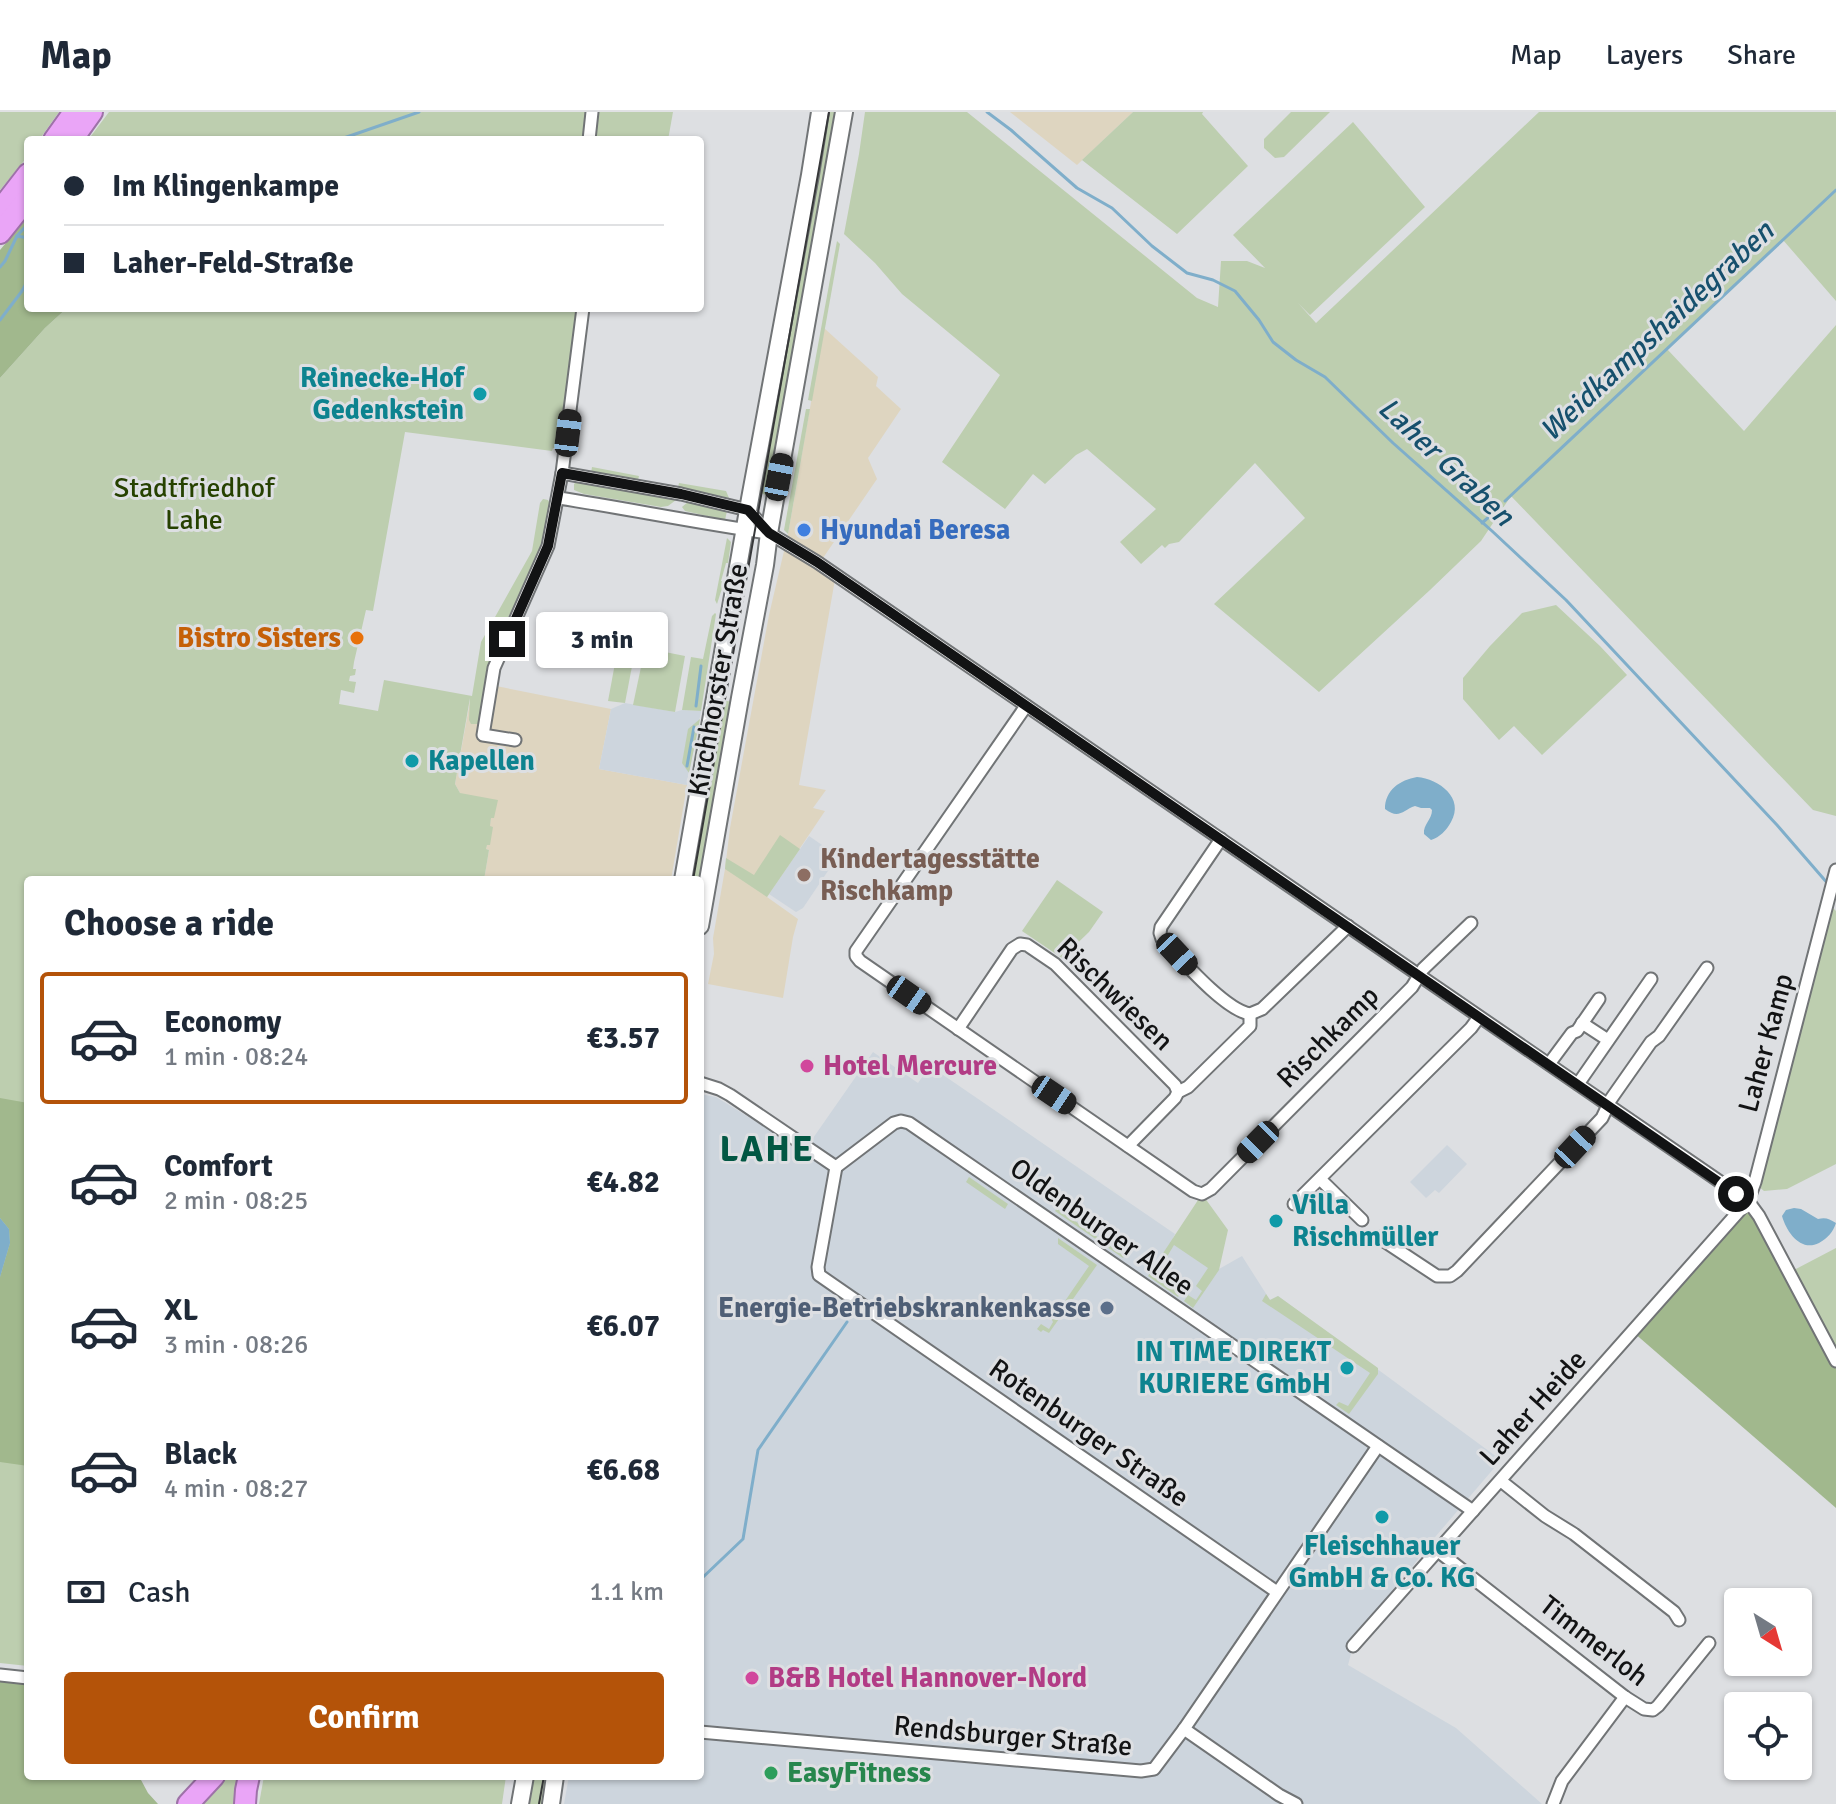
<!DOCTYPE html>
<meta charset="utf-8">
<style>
:root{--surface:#fff;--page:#f2f2f3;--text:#1f2937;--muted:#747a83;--line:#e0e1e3;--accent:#b45309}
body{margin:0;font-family:Signika,sans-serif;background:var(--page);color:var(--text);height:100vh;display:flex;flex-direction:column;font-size:30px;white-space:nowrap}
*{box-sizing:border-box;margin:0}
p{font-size:26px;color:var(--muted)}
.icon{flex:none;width:44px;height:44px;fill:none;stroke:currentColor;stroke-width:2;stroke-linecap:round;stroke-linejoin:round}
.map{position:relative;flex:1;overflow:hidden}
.details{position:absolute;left:24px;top:764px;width:680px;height:904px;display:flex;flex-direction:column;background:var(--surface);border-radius:8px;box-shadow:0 2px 6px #0004}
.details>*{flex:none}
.guide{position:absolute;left:24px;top:24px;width:680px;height:176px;border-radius:8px;box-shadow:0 2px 6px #0004;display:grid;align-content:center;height:176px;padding:0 40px;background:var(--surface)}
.needle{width:52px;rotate:143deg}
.fabs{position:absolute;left:1724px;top:1476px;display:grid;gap:16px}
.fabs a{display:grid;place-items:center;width:88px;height:88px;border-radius:8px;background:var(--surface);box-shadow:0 2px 6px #0004;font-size:40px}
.end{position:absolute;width:36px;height:36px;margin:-18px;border:10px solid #121314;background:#fff;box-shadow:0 0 0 4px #fff}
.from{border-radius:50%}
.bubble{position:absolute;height:56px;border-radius:8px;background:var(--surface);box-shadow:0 2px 6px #0004;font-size:26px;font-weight:800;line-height:56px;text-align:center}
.car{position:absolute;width:24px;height:48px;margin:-24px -12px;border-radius:10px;box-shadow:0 0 6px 2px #0007;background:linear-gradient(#222 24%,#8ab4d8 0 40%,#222 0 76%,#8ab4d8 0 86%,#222 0)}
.guide b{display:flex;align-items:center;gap:28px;height:76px;font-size:30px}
.guide b+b{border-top:2px solid var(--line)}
.guide i{width:20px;height:20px;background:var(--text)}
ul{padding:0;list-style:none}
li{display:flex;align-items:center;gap:24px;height:132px;margin:0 16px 12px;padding:0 24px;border:4px solid transparent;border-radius:8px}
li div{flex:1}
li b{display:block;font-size:30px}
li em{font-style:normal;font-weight:800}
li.selected{border-color:var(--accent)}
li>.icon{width:72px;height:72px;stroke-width:1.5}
h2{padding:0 40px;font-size:36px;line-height:96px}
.pay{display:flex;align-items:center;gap:20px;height:88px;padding:0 40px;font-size:30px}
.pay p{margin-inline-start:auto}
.action{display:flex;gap:16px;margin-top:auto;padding:16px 40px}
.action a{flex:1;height:92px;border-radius:8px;background:var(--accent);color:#fff;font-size:32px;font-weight:800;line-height:92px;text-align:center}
header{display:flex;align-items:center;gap:48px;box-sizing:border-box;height:112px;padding:0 40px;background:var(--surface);border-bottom:2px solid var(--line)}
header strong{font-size:38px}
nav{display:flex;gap:44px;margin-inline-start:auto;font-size:28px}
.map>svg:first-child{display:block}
.commercial{fill:#ded5c0}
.built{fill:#cdd5dd}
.green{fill:#bdceaf}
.forest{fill:#a1b88d}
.water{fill:#7faeca}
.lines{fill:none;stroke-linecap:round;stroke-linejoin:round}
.stream{stroke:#7faeca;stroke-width:3}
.minor-casing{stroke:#717476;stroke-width:15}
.secondary-casing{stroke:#717476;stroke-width:20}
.motorway-casing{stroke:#9e72a8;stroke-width:24}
.minor{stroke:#fff;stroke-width:11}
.secondary{stroke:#fff;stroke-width:16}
.motorway{stroke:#eaa5f7;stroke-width:20}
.tram{stroke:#37383a;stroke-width:2}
.route{stroke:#121314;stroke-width:10}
.culture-dot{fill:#0f9aa8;stroke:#dddfe2;stroke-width:3}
.shop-dot{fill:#3f7fe0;stroke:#dddfe2;stroke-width:3}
.food-dot{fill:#e8710a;stroke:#dddfe2;stroke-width:3}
.education-dot{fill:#8d6e63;stroke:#dddfe2;stroke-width:3}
.hotel-dot{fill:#d1479c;stroke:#dddfe2;stroke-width:3}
.service-dot{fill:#5c6f8a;stroke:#dddfe2;stroke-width:3}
.leisure-dot{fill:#2e9e5b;stroke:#dddfe2;stroke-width:3}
.labels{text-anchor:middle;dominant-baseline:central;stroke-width:6;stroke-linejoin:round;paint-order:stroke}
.culture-label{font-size:28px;font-weight:bold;fill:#0d838f;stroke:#dddfe2;text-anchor:end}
.park-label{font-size:28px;fill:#264100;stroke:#dddfe2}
.shop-label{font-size:28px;font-weight:bold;fill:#366cbe;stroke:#dddfe2;text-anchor:start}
.food-label{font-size:28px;font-weight:bold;fill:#c56008;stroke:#dddfe2;text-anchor:end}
.street-label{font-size:28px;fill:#121314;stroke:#dddfe2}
.education-label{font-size:28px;font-weight:bold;fill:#785e54;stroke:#dddfe2;text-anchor:start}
.hotel-label{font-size:28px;font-weight:bold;fill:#b23c85;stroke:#dddfe2;text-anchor:start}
.service-label{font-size:28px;font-weight:bold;fill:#4e5e75;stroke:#dddfe2;text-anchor:end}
.leisure-label{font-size:28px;font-weight:bold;fill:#27864d;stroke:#dddfe2;text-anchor:start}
.water-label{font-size:30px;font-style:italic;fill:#16506d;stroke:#dddfe2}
.district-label{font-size:36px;font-weight:bold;letter-spacing:2px;fill:#025743;stroke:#dddfe2}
</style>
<header>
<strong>Map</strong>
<nav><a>Map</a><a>Layers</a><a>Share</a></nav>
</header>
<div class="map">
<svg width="1836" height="1692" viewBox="0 0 1836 1692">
<rect width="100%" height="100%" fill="#dddfe2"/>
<g class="commercial">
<polygon points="1010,0 1133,0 1077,53"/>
<polygon points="824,216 878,265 876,274 901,297 868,346 877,367 823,446 837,456 799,673 826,678 813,696 825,699 767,785 798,807 793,825 783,886 708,872 714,842 713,826 725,757 730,716 769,503 788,422"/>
<polygon points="491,573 611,597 599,657 687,673 671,768 484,768 489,738 486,737 491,706 460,681 455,672 471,584 489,587"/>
</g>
<g class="built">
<polygon points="625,591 675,600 682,598 701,599 687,673 599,657 611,597"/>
<polygon points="809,724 838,744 803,796 796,800 769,782"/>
<polygon points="873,940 918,971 930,954 1175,1122 1173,1126 1219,1157 1242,1144 1270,1188 1278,1184 1501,1348 1430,1431 1353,1534 1348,1553 1456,1616 1542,1692 564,1692 569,1664 700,1664 700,982 716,985 804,1039"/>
<polygon points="1447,1033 1467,1052 1439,1081 1435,1078 1426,1086 1410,1070"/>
</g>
<g class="green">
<polygon points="0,0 59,0 39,28 28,28 28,44 0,78"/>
<polygon points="109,0 586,0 583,28 88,28"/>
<polygon points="597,0 673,0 668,28 594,28"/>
<polygon points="824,0 840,0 768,384 759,380"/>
<polygon points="865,0 967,0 1197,186 1218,195 1221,149 1247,149 1265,156 1233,123 1353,10 1425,95 1310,203 1298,191 1316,211 1539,0 1836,0 1836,189 1783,128 1667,237 1744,319 1836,213 1836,704 1813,698 1511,384 1481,429 1430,478 1319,580 1214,492 1305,406 1255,351 1179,430 1169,432 1165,436 1162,433 1141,452 1120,430 1156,397 1087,337 1076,343 1045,372 1033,362 1005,397 942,350 1000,263 902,182 875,151 844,122 859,42"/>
<polygon points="1133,0 1203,0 1202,2 1248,54 1177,122 1082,48"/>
<polygon points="1291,0 1330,0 1284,45 1275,46 1264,36 1264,27"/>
<polygon points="837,129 840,132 812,289 808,288"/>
<polygon points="67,196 576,196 560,336 553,336 552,339 405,320 373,499 366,498 354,550 353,557 356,557 355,563 350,564 349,569 356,570 354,581 341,578 339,592 378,599 384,568 472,584 481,530 532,439 540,391 543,387 548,388 552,395 546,431 536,455 501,518 492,538 479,612 471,612 469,608 470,586 455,672 460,681 498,688 494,706 491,706 490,714 493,715 490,733 487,733 486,737 489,738 484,768 28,768 28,1554 0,1551 0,266 45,216"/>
<polygon points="806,297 810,297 788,422 784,418"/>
<polygon points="592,355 639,364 638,368 591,361"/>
<polygon points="576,370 588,370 675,386 676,388 668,394 661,395 584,382 574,378 574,372"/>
<polygon points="679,371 726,379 729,386 678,375"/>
<polygon points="689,389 727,399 725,408 685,399 682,395"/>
<polygon points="727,426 731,430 728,451 726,451 721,469 724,470 717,492 715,488"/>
<polygon points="1556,493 1600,534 1627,563 1542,643 1514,614 1499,628 1463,587 1463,566 1490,534 1522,501"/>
<polygon points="715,501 716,502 701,599 682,598 691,545 703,547 712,504"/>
<polygon points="645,536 685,544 675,600 633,593"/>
<polygon points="616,546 633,549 625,591 608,589"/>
<polygon points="721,588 733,590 700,768 690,768"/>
<polygon points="700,607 689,661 682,651 688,617"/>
<polygon points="780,723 800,737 767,785 725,757 726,746 754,763"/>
<polygon points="1057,768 1103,800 1089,820 1062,846 1022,819"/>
<polygon points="1830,793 1836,799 1836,1052 1787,1077 1764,1079 1758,1074"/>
<polygon points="969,1065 1008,1092 1005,1097 966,1070"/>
<polygon points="1202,1082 1228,1118 1219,1158 1193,1196 1184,1189 1188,1183 1196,1188 1202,1179 1196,1174 1208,1156 1174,1133 1159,1158 1161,1165 1182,1179 1178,1185 1148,1164"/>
<polygon points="1057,1096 1124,1144 1123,1146 1055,1099"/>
<polygon points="1058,1126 1097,1153 1049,1221 1043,1218 1041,1220 1037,1217 1041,1212 1049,1217 1053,1210 1052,1208 1089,1154 1058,1132"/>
<polygon points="1836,1136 1836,1236 1794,1158"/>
<polygon points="1266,1182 1270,1188 1278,1184 1378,1256 1378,1262 1349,1302 1336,1293 1339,1290 1348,1294 1370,1261 1262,1189"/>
<polygon points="223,1664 239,1664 235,1692 201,1692"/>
<polygon points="264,1664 506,1664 502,1692 259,1692"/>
<polygon points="534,1664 547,1664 543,1692 530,1692"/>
</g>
<g class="forest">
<polygon points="28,105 27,135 28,136 28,196 67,196 45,216 0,266 0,138"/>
<polygon points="0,986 28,991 28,1354 0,1350 0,1165 10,1131 9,1117 0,1106"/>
<polygon points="1748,1089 1836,1257 1836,1396 1633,1220"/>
<polygon points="0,1568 28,1571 28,1664 143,1664 141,1668 148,1681 158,1692 0,1692"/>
</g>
<g class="water">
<path d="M1417,665C1439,667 1465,686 1451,710C1446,719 1440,725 1431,728L1424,722C1423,712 1432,708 1432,698L1430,696H1421L1415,694C1403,698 1399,708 1385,697C1385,678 1400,668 1417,665Z"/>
<path d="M1794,1096L1801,1097L1818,1107C1826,1105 1829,1107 1836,1111C1833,1120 1828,1126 1819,1131C1801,1140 1787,1121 1782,1104L1786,1098Z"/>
<polygon points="0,1106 9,1117 10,1131 0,1165"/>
</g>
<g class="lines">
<g class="stream">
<polyline points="987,0 1011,18 1077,76 1112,96 1152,134 1187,161 1213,168 1235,179 1259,208 1273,230 1296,248 1325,265 1393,331 1492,419 1566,488 1777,713 1829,773"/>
<polyline points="338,28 419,0"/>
<polyline points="17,124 28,126"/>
<polyline points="0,155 5,149 17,124 28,112"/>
<polyline points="0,208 22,179 28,168"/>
<polyline points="1505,389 1836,78"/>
<polyline points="1482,411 1490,404"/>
<polyline points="696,594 701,554"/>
<polyline points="687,654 694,615"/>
<polyline points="700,1468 743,1427 758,1338 847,1210"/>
</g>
<defs>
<g id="minor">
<polyline points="589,28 592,0"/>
<polyline points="562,361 681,382 748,398 769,421 817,450 1748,1089 1759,1104 1836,1249"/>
<path d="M559,386C629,397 698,411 768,421"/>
<polyline points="1026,594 856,839 856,844 860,849 1193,1079 1202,1082 1211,1077 1412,875 1423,857 1471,811"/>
<polyline points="515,628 483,623 494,556 548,434 562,361 583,196"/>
<path d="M1221,727L1161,815L1160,821L1162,827C1181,847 1225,898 1250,902L1262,897L1348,814"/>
<polyline points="1582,911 1608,928"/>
<polyline points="958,917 1012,837 1020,832 1027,833 1055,852 1175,973 1178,980"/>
<polyline points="1549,952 1572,921 1577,919 1599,887"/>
<polyline points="700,971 719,977 730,983 836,1055"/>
<polyline points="1578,972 1651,867"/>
<polyline points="1128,1034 1175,986 1178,980 1188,975 1250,914 1250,902"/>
<polyline points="836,1055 894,1011 901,1009 909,1011 1473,1399"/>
<polyline points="836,1055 818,1155 819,1163 1277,1480"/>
<polyline points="1320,1067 1362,1108"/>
<polyline points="1294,1092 1471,916 1479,905"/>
<polyline points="1378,1125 1437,1164 1450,1164 1457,1159 1602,1006 1611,987 1651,930 1659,924 1707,856"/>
<polyline points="1501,1369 1545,1404 1574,1422 1674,1500 1679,1508"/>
<polyline points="1438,1439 1625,1585 1644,1597 1653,1598 1658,1594 1709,1531"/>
<polyline points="1353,1534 1748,1089 1755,1070 1836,758"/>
<polyline points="0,1563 28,1566"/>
<polyline points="1184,1617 1279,1683 1296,1692"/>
<polyline points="700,1620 1141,1659 1154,1657 1184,1617 1378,1334"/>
<polyline points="1553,1692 1562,1669 1625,1585"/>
</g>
<g id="secondary">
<polyline points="683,768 750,387 810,63 820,0"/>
<polyline points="700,814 740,586 765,453 769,421 844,0"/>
<polyline points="520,1692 525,1664"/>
<polyline points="551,1692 555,1664"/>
</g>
<g id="motorway">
<polyline points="54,28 74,0"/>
<polyline points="72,28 92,0"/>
<polyline points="0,98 28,62"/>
<polyline points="0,121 28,86"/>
<polyline points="188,1692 214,1664"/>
<polyline points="245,1692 246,1678 249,1664"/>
</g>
</defs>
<use href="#minor" class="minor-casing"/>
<use href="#secondary" class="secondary-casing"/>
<use href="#motorway" class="motorway-casing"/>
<use href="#minor" class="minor"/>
<use href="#secondary" class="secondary"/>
<use href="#motorway" class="motorway"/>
<g class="tram">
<polyline points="693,768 829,0"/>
<polyline points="539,1692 544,1664"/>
</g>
</g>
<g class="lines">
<polyline class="route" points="507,527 548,434 562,361 681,382 748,398 769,421 817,450 900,507 1736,1082"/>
</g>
<g class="culture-dot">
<circle cx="480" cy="282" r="8"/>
<circle cx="412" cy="649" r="8"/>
<circle cx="1276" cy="1109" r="8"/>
<circle cx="1347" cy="1256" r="8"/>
<circle cx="1382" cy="1405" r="8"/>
</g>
<circle class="shop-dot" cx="804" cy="418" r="8"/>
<circle class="food-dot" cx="357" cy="526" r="8"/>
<circle class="education-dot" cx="804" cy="763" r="8"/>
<g class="hotel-dot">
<circle cx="807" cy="954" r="8"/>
<circle cx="752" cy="1566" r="8"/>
</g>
<circle class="service-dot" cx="1107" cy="1196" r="8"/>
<circle class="leisure-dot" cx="771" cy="1661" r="8"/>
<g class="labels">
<g class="culture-label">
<text x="464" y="266">Reinecke-Hof<tspan x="464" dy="32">Gedenkstein</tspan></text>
<text x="428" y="649" text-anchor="start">Kapellen</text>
<text x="1292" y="1093" text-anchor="start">Villa<tspan x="1292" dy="32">Rischmüller</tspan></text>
<text x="1331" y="1240">IN TIME DIREKT<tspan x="1331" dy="32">KURIERE GmbH</tspan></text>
<text x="1382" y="1434" text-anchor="middle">Fleischhauer<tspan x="1382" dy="32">GmbH &amp; Co. KG</tspan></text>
</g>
<g class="park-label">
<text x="194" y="376">Stadtfriedhof<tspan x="194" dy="32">Lahe</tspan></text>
</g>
<g class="shop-label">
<text x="820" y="418">Hyundai Beresa</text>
</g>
<g class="food-label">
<text x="341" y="526">Bistro Sisters</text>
</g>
<g class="street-label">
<text transform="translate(718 568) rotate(-80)">Kirchhorster Straße</text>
<text transform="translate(1115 882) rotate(44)">Rischwiesen</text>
<text transform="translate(1328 925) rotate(-45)">Rischkamp</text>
<text transform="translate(1766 931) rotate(-75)">Laher Kamp</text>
<text transform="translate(1102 1115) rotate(35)">Oldenburger Allee</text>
<text transform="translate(1533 1296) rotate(-48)">Laher Heide</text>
<text transform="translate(1089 1321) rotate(35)">Rotenburger Straße</text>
<text transform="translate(1594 1529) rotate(38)">Timmerloh</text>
<text transform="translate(1013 1624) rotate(5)">Rendsburger Straße</text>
</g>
<g class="education-label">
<text x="820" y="747">Kindertagesstätte<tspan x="820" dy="32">Rischkamp</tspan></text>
</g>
<g class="hotel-label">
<text x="823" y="954">Hotel Mercure</text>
<text x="768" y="1566">B&amp;B Hotel Hannover-Nord</text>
</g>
<g class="service-label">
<text x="1091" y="1196">Energie-Betriebskrankenkasse</text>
</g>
<g class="leisure-label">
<text x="787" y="1661">EasyFitness</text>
</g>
<g class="water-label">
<text transform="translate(1657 219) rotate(-43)">Weidkampshaidegraben</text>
<text transform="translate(1446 350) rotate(43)">Laher Graben</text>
</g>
<g class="district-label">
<text x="767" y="1037">LAHE</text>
</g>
</g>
</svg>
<div class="fabs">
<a><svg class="needle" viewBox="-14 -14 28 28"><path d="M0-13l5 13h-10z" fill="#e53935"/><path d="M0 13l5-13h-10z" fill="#747a83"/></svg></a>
<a><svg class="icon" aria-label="locate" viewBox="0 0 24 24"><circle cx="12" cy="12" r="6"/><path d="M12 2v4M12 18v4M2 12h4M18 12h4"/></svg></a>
</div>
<i class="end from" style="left:1736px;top:1082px"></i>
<i class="end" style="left:507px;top:527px"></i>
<div class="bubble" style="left:536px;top:500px;width:132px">3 min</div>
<i class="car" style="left:568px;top:321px;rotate:7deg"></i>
<i class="car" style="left:779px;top:365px;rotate:11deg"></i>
<i class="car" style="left:1177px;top:842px;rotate:137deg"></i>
<i class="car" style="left:909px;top:883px;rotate:125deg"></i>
<i class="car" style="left:1054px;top:983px;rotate:124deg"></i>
<i class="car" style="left:1258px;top:1030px;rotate:225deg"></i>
<i class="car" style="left:1575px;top:1035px;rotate:43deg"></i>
<div class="guide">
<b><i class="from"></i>Im Klingenkampe</b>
<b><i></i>Laher-Feld-Straße</b>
</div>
<section class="details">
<h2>Choose a ride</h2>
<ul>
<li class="selected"><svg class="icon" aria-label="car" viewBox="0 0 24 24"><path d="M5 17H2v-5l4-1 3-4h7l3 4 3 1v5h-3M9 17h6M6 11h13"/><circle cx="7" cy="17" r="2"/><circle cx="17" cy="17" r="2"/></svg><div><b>Economy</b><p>1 min · 08:24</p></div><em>€3.57</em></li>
<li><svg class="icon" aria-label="car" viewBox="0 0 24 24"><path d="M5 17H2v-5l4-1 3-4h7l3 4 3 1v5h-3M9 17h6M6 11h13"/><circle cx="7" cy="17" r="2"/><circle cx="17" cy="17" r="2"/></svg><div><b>Comfort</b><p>2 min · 08:25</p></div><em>€4.82</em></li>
<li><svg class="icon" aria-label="car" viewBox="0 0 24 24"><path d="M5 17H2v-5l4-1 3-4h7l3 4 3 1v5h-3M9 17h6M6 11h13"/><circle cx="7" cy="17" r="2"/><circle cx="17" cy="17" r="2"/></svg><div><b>XL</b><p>3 min · 08:26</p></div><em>€6.07</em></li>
<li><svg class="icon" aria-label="car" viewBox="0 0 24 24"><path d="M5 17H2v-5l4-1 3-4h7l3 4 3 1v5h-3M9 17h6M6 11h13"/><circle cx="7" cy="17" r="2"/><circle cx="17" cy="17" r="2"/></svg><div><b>Black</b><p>4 min · 08:27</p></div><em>€6.68</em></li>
</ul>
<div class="pay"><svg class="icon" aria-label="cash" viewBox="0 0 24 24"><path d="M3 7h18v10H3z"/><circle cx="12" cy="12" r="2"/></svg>Cash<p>1.1 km</p></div>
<div class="action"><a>Confirm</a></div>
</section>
</div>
